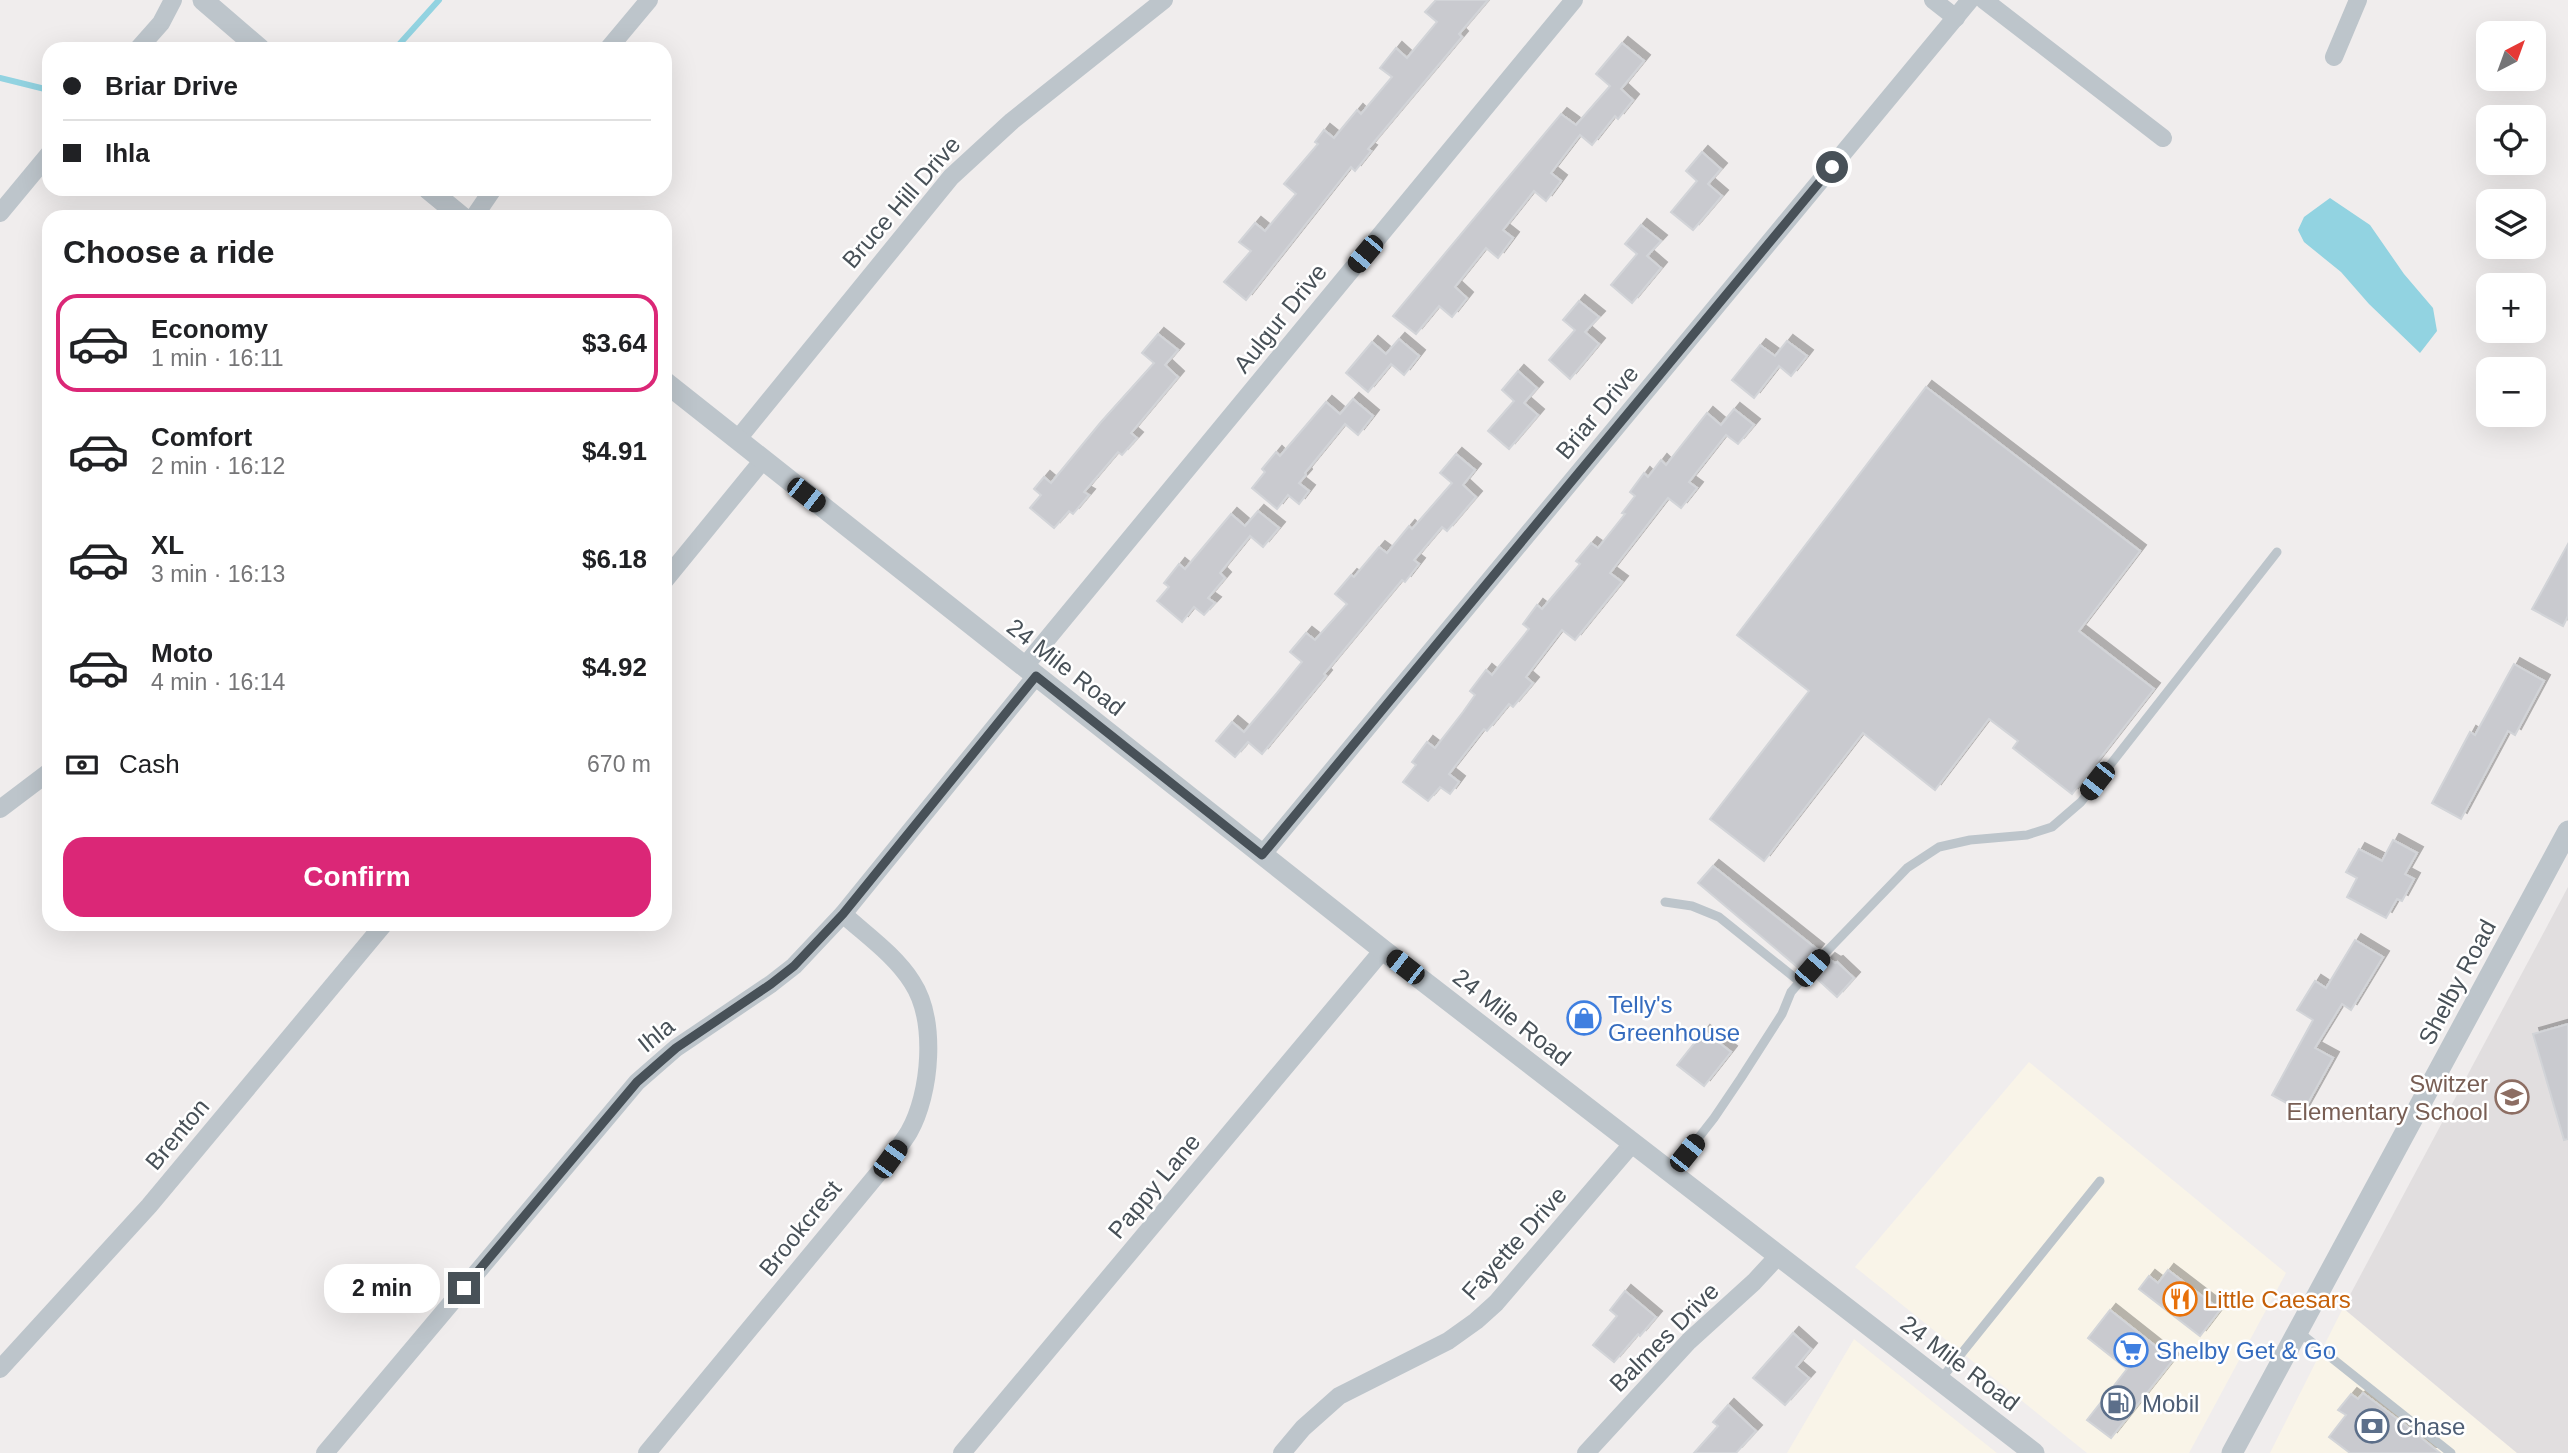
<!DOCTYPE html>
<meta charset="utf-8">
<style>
:root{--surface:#fff;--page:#f2f2f2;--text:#202124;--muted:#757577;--line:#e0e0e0;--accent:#db2777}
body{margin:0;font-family:Arial,sans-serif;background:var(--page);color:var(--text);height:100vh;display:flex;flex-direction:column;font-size:26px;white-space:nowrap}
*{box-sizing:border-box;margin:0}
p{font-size:23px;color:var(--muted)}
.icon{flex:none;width:38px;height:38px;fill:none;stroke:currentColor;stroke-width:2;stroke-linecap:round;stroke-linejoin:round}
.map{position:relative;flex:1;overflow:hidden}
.side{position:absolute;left:42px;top:210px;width:630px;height:721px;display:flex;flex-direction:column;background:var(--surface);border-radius:21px;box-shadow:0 7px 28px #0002}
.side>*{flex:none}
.guide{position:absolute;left:42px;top:42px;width:630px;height:154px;border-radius:21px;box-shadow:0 7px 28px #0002;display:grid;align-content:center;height:154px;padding:0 21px;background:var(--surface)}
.needle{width:46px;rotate:41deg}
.buttons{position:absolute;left:2476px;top:21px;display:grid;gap:14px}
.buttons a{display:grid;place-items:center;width:70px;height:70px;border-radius:14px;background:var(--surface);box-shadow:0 7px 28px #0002;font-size:35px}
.end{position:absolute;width:32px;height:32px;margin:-16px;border:9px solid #485158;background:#fff;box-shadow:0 0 0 4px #fff}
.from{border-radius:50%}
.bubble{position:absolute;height:49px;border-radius:21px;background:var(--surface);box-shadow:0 7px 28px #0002;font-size:23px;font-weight:800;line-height:49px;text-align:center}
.car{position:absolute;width:21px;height:42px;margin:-21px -10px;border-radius:9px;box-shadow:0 0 5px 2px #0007;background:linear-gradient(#222 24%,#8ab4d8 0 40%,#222 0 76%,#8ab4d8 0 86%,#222 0)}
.guide b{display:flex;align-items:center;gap:24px;height:66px;font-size:26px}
.guide b+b{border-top:2px solid var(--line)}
.guide i{width:18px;height:18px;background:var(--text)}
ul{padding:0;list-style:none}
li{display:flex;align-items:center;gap:21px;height:98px;margin:0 14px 10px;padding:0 7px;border:4px solid transparent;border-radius:21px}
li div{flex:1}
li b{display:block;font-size:26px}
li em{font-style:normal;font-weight:800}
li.on{border-color:var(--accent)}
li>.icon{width:63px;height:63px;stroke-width:1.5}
h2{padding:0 21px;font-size:32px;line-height:84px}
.pay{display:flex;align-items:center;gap:18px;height:77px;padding:0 21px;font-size:26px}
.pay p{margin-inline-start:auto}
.action{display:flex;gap:14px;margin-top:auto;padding:14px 21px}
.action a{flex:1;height:80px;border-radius:21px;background:var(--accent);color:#fff;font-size:28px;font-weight:800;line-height:80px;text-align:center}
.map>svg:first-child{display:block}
.commercial{fill:#f9f4e8}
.education{fill:#e1dedf}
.water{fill:#92d3e1}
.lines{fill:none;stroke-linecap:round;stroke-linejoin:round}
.stream{stroke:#92d3e1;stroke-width:6}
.building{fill:#c9cacf;stroke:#d2d4d8;stroke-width:2;filter:url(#shadow)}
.service{stroke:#bdc5cb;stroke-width:9}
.minor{stroke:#bdc5cb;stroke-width:18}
.tertiary{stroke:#bdc5cb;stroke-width:21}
.route{stroke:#485158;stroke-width:9}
.labels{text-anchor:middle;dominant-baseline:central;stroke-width:5;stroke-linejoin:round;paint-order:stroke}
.street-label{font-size:24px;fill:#485158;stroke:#fff}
.shop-label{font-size:24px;fill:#366cbe;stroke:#fff;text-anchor:start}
.education-label{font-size:24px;fill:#785e54;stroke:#fff;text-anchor:end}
.food-label{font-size:24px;fill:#c56008;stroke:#fff;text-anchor:start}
.service-label{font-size:24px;fill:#4e5e75;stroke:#fff;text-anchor:start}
</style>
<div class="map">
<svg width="2568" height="1453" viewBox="0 0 2568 1453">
<defs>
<filter id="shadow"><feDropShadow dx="6" dy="-6" stdDeviation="0" flood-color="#0004"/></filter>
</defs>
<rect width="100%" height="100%" fill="#f0eded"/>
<g class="commercial">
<polygon points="2029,1062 2286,1273 2189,1453 2087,1453 1855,1267"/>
<polygon points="2343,1308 2517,1453 2270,1453"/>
<polygon points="1854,1339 1997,1453 1787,1453"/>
</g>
<polygon class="education" points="2568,887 2568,1453 2517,1453 2343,1308"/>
<polygon class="water" points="2330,198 2370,225 2404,274 2433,308 2437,331 2420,353 2369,304 2341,272 2304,242 2298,230 2304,217"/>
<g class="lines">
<g class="stream">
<polyline points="395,49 439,0"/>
<polyline points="0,78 49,90"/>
</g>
</g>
<g class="building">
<polygon points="1436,0 1488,0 1459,34 1462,37 1368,149 1371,151 1355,171 1351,167 1246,300 1224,282 1251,251 1239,242 1255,223 1265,231 1296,194 1284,184 1318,144 1315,142 1324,130 1334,138 1357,110 1361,114 1392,77 1380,68 1396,48 1407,58 1437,22 1425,12"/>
<polygon points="1622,43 1644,61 1621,89 1633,100 1618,119 1615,116 1592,145 1580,135 1551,173 1561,181 1546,201 1534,191 1503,230 1513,238 1498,258 1486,248 1455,287 1467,298 1452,317 1439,306 1416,334 1393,316 1561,114 1576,125 1610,86 1596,74"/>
<polygon points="1702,152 1721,169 1708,184 1722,196 1693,230 1671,212 1697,181 1686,171"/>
<polygon points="1641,225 1661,241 1647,256 1661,268 1632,303 1611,285 1637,254 1625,244"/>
<polygon points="1579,301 1599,317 1585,332 1599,344 1570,379 1549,360 1575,330 1563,320"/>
<polygon points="1158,334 1178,350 1165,365 1178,377 1131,433 1137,438 1122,455 1118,452 1084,492 1089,495 1073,514 1069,511 1054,528 1030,508 1041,495 1034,489 1044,477 1051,483 1101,422 1154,363 1142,353"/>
<polygon points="1399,339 1419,356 1404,375 1391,364 1368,392 1346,373 1372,342 1386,354"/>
<polygon points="1787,341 1807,356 1791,376 1779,366 1754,398 1732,380 1760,345 1775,356"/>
<polygon points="1518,371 1537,388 1524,403 1538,415 1509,449 1488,431 1514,401 1502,390"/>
<polygon points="1926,387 2140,551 2079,631 2154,689 2072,794 2013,748 2018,741 1989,719 1935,790 1863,733 1764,861 1710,819 1809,691 1737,635"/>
<polygon points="1353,399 1373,416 1358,435 1345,424 1305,473 1306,475 1299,483 1309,491 1299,504 1288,495 1277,509 1252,488 1265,472 1262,469 1276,452 1280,456 1326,402 1340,414"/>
<polygon points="1734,409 1754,425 1738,444 1726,435 1689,482 1697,488 1681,508 1668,498 1610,573 1622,582 1575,640 1562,630 1526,677 1533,683 1513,707 1509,704 1487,731 1484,729 1449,774 1459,782 1450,794 1440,787 1428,801 1403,782 1416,765 1412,762 1427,742 1435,748 1463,712 1475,695 1470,691 1486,670 1492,675 1529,629 1523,624 1537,605 1542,609 1580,564 1576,561 1591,543 1598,548 1625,514 1622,513 1635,496 1630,492 1644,473 1648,477 1661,460 1666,465 1707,413 1721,425"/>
<polygon points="1456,454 1475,470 1463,485 1476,497 1447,531 1442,527 1414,560 1419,564 1405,582 1402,580 1324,674 1326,676 1262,754 1248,742 1235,757 1216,741 1232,722 1244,732 1277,693 1302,662 1290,652 1306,633 1315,640 1347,604 1335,594 1351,575 1354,577 1379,547 1387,553 1409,526 1412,529 1452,483 1440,473"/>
<polygon points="1258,511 1279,528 1263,547 1250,536 1220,573 1225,578 1208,598 1215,603 1204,615 1194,607 1182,622 1157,601 1169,587 1164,583 1179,564 1185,569 1231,514 1245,526"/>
<polygon points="2568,544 2568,616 2563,626 2532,609"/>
<polygon points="2514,664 2544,681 2515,735 2508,731 2461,819 2432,803 2470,732 2475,735"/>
<polygon points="2393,840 2417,853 2405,874 2414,879 2402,901 2397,899 2386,918 2347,897 2357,878 2346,872 2359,849 2382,861"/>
<polygon points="1713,866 1818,950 1801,970 1698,883"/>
<polygon points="2355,940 2383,957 2351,1010 2342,1004 2315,1048 2333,1058 2303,1112 2272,1095 2313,1020 2297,1010 2315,981 2326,988"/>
<polygon points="1829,959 1835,963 1837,962 1854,978 1837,997 1814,976"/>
<polygon points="2568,1024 2568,1139 2564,1140 2533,1034"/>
<polygon points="1704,1031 1731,1052 1704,1086 1677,1065"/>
<polygon points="2168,1270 2220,1310 2200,1336 2139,1289 2149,1276 2158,1283"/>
<polygon points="1625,1291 1656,1317 1640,1336 1638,1334 1614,1362 1593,1345 1617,1316 1610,1310"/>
<polygon points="2110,1310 2173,1360 2111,1438 2087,1420 2127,1369 2088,1338"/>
<polygon points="1793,1333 1811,1349 1796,1367 1809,1378 1785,1405 1753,1378"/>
<polygon points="2363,1393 2404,1424 2440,1453 2350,1453 2329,1437 2346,1415 2338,1410 2351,1394 2358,1399"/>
<polygon points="1728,1405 1756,1431 1736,1453 1694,1453 1718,1426 1713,1422"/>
</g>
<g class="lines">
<g class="service">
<polyline points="1665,902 1692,906 1719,917 1800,982"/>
<polyline points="1671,1173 1714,1118 1741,1078 1782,1014 1791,992 1824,954 1907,868 1939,847 1970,840 2027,835 2052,827 2081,802 2277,552"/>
<polyline points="2299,1332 2451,1453"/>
<polyline points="1941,1379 2100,1181"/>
</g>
<g class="minor">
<polyline points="1933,0 1956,18"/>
<polyline points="1984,0 2163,138"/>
<polyline points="138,49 161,23 173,0"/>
<polyline points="608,49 649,0"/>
<polyline points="2334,57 2358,0"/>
<polyline points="0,213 49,154"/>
<polyline points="474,217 493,189"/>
<polyline points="737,440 951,177 1012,121 1164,0"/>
<polyline points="665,580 763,460"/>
<polyline points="1024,667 1574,0"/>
<polyline points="0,809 49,772"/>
<polyline points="1262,855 1970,0"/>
<polyline points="0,1369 149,1206 384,924"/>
<polyline points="325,1453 637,1082 676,1048 771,984 794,966 843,914 1036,676"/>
<path d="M647,1453L890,1159C896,1150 903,1142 909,1132C931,1093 937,1020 912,982C895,955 866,935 843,914"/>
<polyline points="962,1453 1383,950"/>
<polyline points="1282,1453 1303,1428 1339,1396 1448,1341 1476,1321 1496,1303 1632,1144"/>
<polyline points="1586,1453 1689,1341 1754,1282 1778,1256"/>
</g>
<g class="tertiary">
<polyline points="203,0 260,49"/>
<polyline points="428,189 462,217"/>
<polyline points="665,382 1383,950 2034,1453"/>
<polyline points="2232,1453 2568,831"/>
</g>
</g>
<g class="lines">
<polyline class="route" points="464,1288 637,1082 676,1048 771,984 794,966 843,914 1036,676 1262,855 1832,167"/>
</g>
<defs>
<symbol id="shop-ring" viewBox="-11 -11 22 22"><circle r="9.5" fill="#fff" stroke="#3f7fe0" stroke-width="1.5"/><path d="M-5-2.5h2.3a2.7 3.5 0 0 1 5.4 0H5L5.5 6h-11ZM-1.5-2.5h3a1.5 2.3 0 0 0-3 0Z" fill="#3f7fe0"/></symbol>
<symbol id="school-ring" viewBox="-11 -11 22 22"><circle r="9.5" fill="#fff" stroke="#8d6e63" stroke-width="1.5"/><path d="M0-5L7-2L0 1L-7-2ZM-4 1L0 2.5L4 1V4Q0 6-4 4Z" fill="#8d6e63"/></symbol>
<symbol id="restaurant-ring" viewBox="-11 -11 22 22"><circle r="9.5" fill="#fff" stroke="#e8710a" stroke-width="1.5"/><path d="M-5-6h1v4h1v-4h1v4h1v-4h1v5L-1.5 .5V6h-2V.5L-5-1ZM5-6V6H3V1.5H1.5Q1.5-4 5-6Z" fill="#e8710a"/></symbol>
<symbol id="supermarket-ring" viewBox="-11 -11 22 22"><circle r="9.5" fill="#fff" stroke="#3f7fe0" stroke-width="1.5"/><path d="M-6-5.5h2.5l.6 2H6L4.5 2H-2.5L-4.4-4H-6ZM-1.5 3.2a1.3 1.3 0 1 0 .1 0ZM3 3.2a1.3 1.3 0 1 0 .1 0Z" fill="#3f7fe0"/></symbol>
<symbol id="fuel-ring" viewBox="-11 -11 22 22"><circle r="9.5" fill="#fff" stroke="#5c6f8a" stroke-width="1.5"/><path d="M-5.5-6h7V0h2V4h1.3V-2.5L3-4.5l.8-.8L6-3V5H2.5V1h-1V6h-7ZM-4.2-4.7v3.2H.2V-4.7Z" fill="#5c6f8a"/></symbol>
<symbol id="bank-ring" viewBox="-11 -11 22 22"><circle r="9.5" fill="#fff" stroke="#5c6f8a" stroke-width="1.5"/><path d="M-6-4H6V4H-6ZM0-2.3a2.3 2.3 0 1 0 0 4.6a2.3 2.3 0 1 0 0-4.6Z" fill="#5c6f8a"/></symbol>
</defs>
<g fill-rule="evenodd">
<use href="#shop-ring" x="1565" y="999" width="38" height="38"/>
<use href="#school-ring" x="2493" y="1078" width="38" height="38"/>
<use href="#restaurant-ring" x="2161" y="1280" width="38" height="38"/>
<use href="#supermarket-ring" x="2112" y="1331" width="38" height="38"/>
<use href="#fuel-ring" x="2099" y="1384" width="38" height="38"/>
<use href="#bank-ring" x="2353" y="1407" width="38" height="38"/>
</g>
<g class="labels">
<g class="street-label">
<text transform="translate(901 202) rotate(-49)">Bruce Hill Drive</text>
<text transform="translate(1280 318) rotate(-51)">Aulgur Drive</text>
<text transform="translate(1597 412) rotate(-50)">Briar Drive</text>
<text transform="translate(1066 667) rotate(38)">24 Mile Road</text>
<text transform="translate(2457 982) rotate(-62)">Shelby Road</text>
<text transform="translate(1512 1017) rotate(38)">24 Mile Road</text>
<text transform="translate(656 1035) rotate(-39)">Ihla</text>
<text transform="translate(177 1134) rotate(-50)">Brenton</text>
<text transform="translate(1154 1186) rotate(-50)">Pappy Lane</text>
<text transform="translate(800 1228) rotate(-51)">Brookcrest</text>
<text transform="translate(1514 1243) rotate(-48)">Fayette Drive</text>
<text transform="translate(1664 1337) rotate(-45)">Balmes Drive</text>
<text transform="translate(1960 1363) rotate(37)">24 Mile Road</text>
</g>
<g class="shop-label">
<text x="1608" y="1004">Telly's<tspan x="1608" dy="28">Greenhouse</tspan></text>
<text x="2156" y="1350">Shelby Get &amp; Go</text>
</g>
<g class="education-label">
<text x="2488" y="1083">Switzer<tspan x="2488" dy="28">Elementary School</tspan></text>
</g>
<g class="food-label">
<text x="2204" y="1299">Little Caesars</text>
</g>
<g class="service-label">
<text x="2142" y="1403">Mobil</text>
<text x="2396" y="1426">Chase</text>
</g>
</g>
</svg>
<div class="buttons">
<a><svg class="needle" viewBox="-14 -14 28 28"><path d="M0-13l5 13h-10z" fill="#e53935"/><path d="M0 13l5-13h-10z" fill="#757577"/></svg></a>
<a><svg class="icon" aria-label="locate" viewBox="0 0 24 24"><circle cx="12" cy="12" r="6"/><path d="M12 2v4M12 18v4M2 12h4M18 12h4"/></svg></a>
<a><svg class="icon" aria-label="layers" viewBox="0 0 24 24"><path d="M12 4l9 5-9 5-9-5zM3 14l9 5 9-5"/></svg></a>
<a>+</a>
<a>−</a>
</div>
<i class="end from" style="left:1832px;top:167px"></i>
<i class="end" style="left:464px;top:1288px"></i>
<div class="bubble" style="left:324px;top:1264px;width:116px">2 min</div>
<i class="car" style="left:1365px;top:254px;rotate:220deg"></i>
<i class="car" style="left:806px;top:495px;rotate:128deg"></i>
<i class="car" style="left:2097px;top:781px;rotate:218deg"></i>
<i class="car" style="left:1405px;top:967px;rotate:308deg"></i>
<i class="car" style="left:1812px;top:968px;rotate:41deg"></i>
<i class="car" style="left:1687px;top:1153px;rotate:39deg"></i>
<i class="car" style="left:890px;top:1159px;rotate:36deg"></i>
<div class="guide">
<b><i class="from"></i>Briar Drive</b>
<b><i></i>Ihla</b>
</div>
<section class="side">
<h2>Choose a ride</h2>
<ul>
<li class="on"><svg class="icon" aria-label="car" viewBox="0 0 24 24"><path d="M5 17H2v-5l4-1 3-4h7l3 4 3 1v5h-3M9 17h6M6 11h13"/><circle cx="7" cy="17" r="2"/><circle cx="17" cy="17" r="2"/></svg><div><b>Economy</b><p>1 min · 16:11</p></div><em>$3.64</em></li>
<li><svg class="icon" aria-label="car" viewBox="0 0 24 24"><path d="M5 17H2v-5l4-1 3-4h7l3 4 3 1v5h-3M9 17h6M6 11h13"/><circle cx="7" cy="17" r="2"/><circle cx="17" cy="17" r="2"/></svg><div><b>Comfort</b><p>2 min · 16:12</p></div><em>$4.91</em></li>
<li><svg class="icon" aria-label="car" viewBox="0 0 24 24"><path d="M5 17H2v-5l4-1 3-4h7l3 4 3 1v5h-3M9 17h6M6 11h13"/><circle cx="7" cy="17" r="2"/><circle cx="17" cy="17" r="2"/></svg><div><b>XL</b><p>3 min · 16:13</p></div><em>$6.18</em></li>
<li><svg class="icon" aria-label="car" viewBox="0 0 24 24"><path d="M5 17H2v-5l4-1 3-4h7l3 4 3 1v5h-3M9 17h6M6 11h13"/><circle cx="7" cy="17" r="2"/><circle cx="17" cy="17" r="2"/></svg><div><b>Moto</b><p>4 min · 16:14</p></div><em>$4.92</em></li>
</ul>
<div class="pay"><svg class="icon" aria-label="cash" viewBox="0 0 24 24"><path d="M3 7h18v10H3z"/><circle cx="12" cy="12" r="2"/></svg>Cash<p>670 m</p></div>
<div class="action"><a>Confirm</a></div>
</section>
</div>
